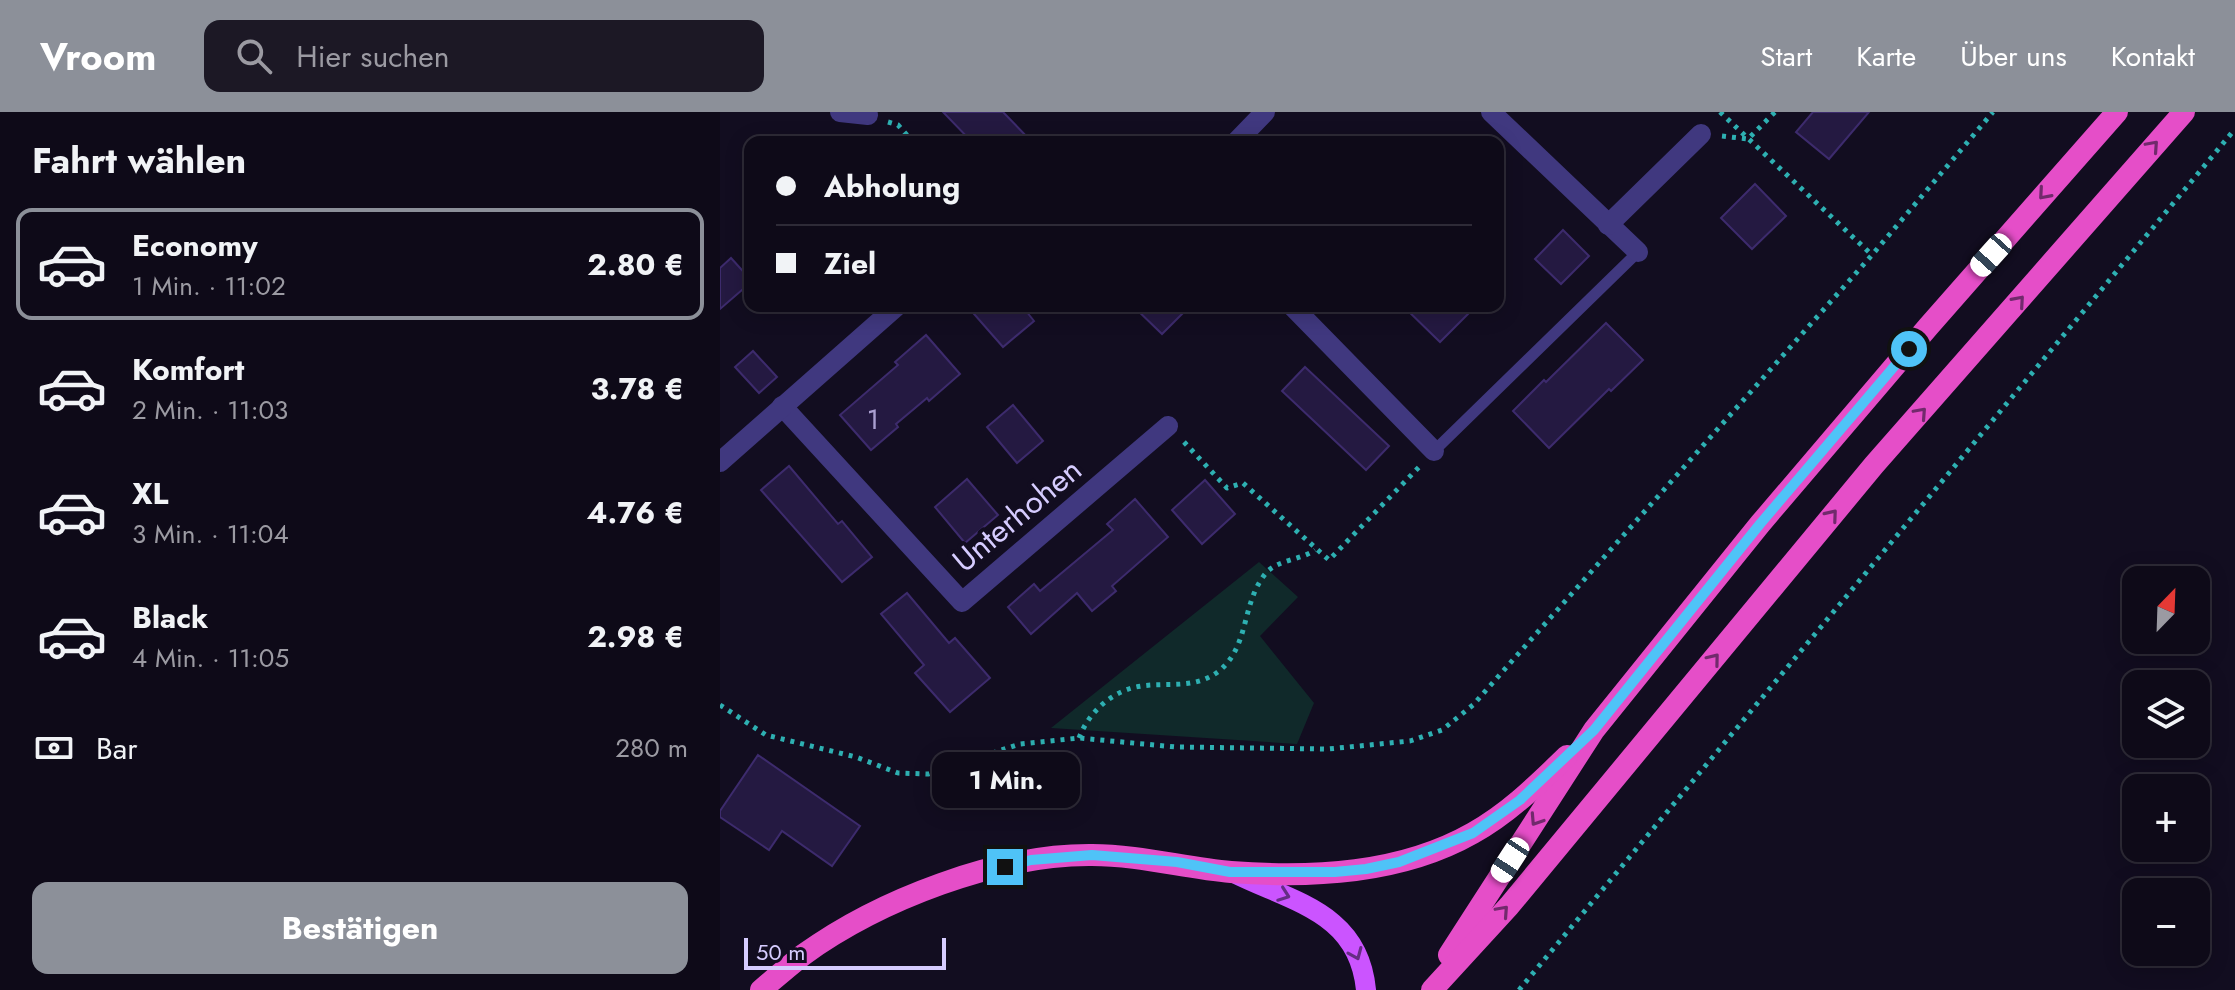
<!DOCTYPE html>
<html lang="de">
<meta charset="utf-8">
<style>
:root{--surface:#0e0a18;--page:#1c1825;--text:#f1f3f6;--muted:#9b9aa2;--line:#2e2b37;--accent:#8c9099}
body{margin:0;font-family:Jost,sans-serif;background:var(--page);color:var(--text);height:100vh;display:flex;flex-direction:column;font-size:30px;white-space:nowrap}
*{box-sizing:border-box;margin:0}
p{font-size:26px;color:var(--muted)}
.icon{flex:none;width:44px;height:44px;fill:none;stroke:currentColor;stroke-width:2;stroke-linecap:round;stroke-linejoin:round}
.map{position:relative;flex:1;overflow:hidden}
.side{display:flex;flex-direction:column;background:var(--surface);width:720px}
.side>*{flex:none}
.guide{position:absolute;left:24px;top:24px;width:760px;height:176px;border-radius:16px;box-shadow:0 4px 20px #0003,0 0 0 2px var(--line);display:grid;align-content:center;height:176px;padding:0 32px;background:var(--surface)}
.needle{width:52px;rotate:23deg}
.controls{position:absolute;left:1402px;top:454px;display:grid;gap:16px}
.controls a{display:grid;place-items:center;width:88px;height:88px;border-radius:16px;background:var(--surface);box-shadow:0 4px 20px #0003,0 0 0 2px var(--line);font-size:40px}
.scale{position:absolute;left:24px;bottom:20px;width:202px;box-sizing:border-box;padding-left:8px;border:4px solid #d6ccff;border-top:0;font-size:22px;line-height:28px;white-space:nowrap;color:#d6ccff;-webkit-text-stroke:6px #120d20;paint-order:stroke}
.end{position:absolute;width:36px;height:36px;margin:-18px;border:10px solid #4fc3f7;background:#111;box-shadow:0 0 0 4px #111}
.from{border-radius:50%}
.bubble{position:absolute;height:56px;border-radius:16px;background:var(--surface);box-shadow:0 4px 20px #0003,0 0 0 2px var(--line);font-size:26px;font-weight:700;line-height:56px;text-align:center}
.car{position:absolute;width:24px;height:48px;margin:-24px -12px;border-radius:10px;box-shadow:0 0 6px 2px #0007;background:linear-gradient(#fff 24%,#345 0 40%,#fff 0 76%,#345 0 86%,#fff 0)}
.guide b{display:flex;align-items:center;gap:28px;height:76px;font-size:30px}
.guide b+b{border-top:2px solid var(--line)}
.guide i{width:20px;height:20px;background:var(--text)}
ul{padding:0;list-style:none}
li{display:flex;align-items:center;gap:24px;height:112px;margin:0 16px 12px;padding:0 16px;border:4px solid transparent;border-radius:16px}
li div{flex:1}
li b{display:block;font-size:30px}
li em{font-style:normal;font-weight:700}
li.current{border-color:var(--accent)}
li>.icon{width:72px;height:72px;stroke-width:1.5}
h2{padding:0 32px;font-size:36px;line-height:96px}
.pay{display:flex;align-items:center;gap:20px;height:88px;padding:0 32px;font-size:30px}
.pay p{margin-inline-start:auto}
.action{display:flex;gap:16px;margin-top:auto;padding:16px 32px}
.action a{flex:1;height:92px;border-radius:16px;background:var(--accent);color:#fff;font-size:32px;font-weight:700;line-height:92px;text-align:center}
header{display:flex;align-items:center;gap:48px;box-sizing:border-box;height:112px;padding:0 40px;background:var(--accent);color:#fff}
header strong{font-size:38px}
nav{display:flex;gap:44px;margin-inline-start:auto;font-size:28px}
.search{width:560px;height:72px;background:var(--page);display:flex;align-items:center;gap:20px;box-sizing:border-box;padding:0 28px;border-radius:16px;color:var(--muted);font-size:30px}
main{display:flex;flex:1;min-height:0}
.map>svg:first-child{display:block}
.green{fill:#10292a}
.building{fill:#241941;stroke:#3d2b6d;stroke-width:2}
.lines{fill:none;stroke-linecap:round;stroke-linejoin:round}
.path{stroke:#2eb0b2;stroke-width:5;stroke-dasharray:4 6;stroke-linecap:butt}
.service{stroke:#40387f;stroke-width:11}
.minor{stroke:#40387f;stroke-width:20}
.primary{stroke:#cb54ff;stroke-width:20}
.trunk{stroke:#e54ec8;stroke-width:22}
.oneway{stroke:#712a6c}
.oneway2{stroke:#652d84}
.route{stroke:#4fc3f7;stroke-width:10}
.labels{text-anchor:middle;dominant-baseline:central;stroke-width:8;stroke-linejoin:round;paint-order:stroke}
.number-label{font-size:28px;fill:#aa9fd0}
.street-label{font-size:32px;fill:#d6ccff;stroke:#120d20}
</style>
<header>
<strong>Vroom</strong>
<div class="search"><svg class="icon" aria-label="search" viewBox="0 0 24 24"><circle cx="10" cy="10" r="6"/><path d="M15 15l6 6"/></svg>Hier suchen</div>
<nav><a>Start</a><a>Karte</a><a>Über uns</a><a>Kontakt</a></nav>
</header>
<main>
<section class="side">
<h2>Fahrt wählen</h2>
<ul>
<li class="current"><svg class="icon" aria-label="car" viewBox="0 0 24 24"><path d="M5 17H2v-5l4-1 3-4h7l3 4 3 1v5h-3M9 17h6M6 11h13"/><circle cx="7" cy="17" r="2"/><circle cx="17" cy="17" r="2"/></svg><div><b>Economy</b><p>1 Min. · 11:02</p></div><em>2.80 €</em></li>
<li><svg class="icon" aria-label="car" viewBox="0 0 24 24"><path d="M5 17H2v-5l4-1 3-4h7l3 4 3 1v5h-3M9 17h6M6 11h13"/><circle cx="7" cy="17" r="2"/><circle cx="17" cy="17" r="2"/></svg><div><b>Komfort</b><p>2 Min. · 11:03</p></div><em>3.78 €</em></li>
<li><svg class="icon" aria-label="car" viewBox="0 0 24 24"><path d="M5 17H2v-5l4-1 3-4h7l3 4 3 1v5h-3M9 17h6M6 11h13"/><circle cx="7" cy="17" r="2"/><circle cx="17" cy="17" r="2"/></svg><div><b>XL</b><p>3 Min. · 11:04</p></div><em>4.76 €</em></li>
<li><svg class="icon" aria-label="car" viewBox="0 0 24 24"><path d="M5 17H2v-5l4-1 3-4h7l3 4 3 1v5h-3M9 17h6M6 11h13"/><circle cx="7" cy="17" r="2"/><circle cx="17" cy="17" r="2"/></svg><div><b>Black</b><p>4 Min. · 11:05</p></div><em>2.98 €</em></li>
</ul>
<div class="pay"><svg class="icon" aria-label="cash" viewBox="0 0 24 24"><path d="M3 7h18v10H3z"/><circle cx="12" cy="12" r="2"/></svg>Bar<p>280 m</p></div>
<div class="action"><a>Bestätigen</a></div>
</section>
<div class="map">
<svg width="1515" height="878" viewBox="0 0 1515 878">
<rect width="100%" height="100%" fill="#120d20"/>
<polygon class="green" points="539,450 578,485 540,524 594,591 577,632 331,616"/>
<g class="building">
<polygon points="223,0 283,0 312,30 252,30"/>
<polygon points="1093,0 1149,0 1109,47 1076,20"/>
<polygon points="1035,72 1066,104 1032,137 1001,106"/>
<polygon points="843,118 869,144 841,172 815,147"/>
<polygon points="11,146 30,167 30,171 0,197 0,156"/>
<polygon points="247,194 302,194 314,209 283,235"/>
<polygon points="413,194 470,194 442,222"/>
<polygon points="683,194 756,194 720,230"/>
<polygon points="886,211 923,248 891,279 889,277 829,336 793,299 824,268 826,270"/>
<polygon points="206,223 240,262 209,289 207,286 176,312 178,315 151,338 120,303 178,253 175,250"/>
<polygon points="33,239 57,265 39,281 15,255"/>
<polygon points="585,255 669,334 646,358 562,279"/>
<polygon points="293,293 323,329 297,351 267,315"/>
<polygon points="69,354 118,412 122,409 152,445 122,470 41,378"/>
<polygon points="247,367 278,403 245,431 215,395"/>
<polygon points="485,368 515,402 482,432 452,398"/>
<polygon points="415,387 448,425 392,474 396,479 372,499 357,481 311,522 288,495 314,472 320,479 393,418 387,412"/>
<polygon points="187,481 229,531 235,526 270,566 230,600 195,561 204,553 161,502"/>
<polygon points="38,643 140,714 112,754 62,719 49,738 0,705 0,699"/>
</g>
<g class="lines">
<g class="path">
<polyline points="1000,0 1152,143"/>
<polyline points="168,10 178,13 193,30"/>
<polyline points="1002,24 1028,27 1055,0"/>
<polyline points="464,330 507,376 523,371 609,448 700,354"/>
<polyline points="0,593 46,623 136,645 178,661 208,662 300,632 359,626 456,635 608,637 690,629 722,618 753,593 1152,143 1273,0"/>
<path d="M359,626C368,602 389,581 416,575C444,569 473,579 499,559C530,534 521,491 546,461C557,448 581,448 595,438"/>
<polyline points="799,878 1515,17"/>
</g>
<polyline class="service" points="714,339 918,140"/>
<g class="minor">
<polyline points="120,0 148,3"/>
<polyline points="771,0 918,140"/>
<polyline points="516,30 545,0"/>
<polyline points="888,113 981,22"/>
<polyline points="572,194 714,339"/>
<polyline points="62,294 242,490 448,314"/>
<polyline points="0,350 177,194"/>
</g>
<path class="primary" d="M514,761C572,790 639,800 646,878"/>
<g class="trunk">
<polyline points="729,843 874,618 1040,412 1208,215 1397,0"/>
<path d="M41,878C55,866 69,854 83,843C159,788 278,742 372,743C419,743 465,756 511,760C592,766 681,762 753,721C789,701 818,672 847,644"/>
<polyline points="712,878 789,794 1154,353 1464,0"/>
</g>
</g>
<defs><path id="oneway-chevron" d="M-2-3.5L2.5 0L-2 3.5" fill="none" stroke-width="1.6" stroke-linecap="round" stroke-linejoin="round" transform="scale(2)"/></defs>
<g class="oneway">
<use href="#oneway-chevron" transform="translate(1433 34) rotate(-48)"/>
<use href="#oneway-chevron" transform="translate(1324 82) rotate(131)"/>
<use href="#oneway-chevron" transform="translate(1299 189) rotate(-49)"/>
<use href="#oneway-chevron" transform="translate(1201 301) rotate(-48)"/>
<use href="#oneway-chevron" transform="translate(1112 403) rotate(-50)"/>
<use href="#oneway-chevron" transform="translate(994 547) rotate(-51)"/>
<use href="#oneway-chevron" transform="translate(816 708) rotate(123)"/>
<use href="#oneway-chevron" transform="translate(783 799) rotate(-48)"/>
</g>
<g class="oneway2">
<use href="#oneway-chevron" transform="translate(564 783) rotate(20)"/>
<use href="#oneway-chevron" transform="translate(636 842) rotate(67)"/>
</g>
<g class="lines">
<polyline class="route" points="285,755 311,748 372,743 457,750 510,760 615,760 646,757 679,750 753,721 800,688 874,618 1040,412 1189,237"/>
</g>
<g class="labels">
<g class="number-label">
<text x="153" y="307">1</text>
</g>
<g class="street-label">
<text transform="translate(297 403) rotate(-40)">Unterhohen</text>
</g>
</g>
</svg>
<div class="controls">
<a><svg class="needle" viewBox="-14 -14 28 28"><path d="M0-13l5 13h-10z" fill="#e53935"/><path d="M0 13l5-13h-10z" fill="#9b9aa2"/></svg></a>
<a><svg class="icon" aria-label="layers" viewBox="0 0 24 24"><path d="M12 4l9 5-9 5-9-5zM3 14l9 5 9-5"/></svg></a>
<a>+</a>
<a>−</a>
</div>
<div class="scale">50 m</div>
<i class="end from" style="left:1189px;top:237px"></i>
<i class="end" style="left:285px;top:755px"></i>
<div class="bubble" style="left:212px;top:640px;width:148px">1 Min.</div>
<i class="car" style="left:1271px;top:143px;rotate:222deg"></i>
<i class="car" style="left:790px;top:748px;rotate:213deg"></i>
<div class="guide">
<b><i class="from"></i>Abholung</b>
<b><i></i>Ziel</b>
</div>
</div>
</main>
